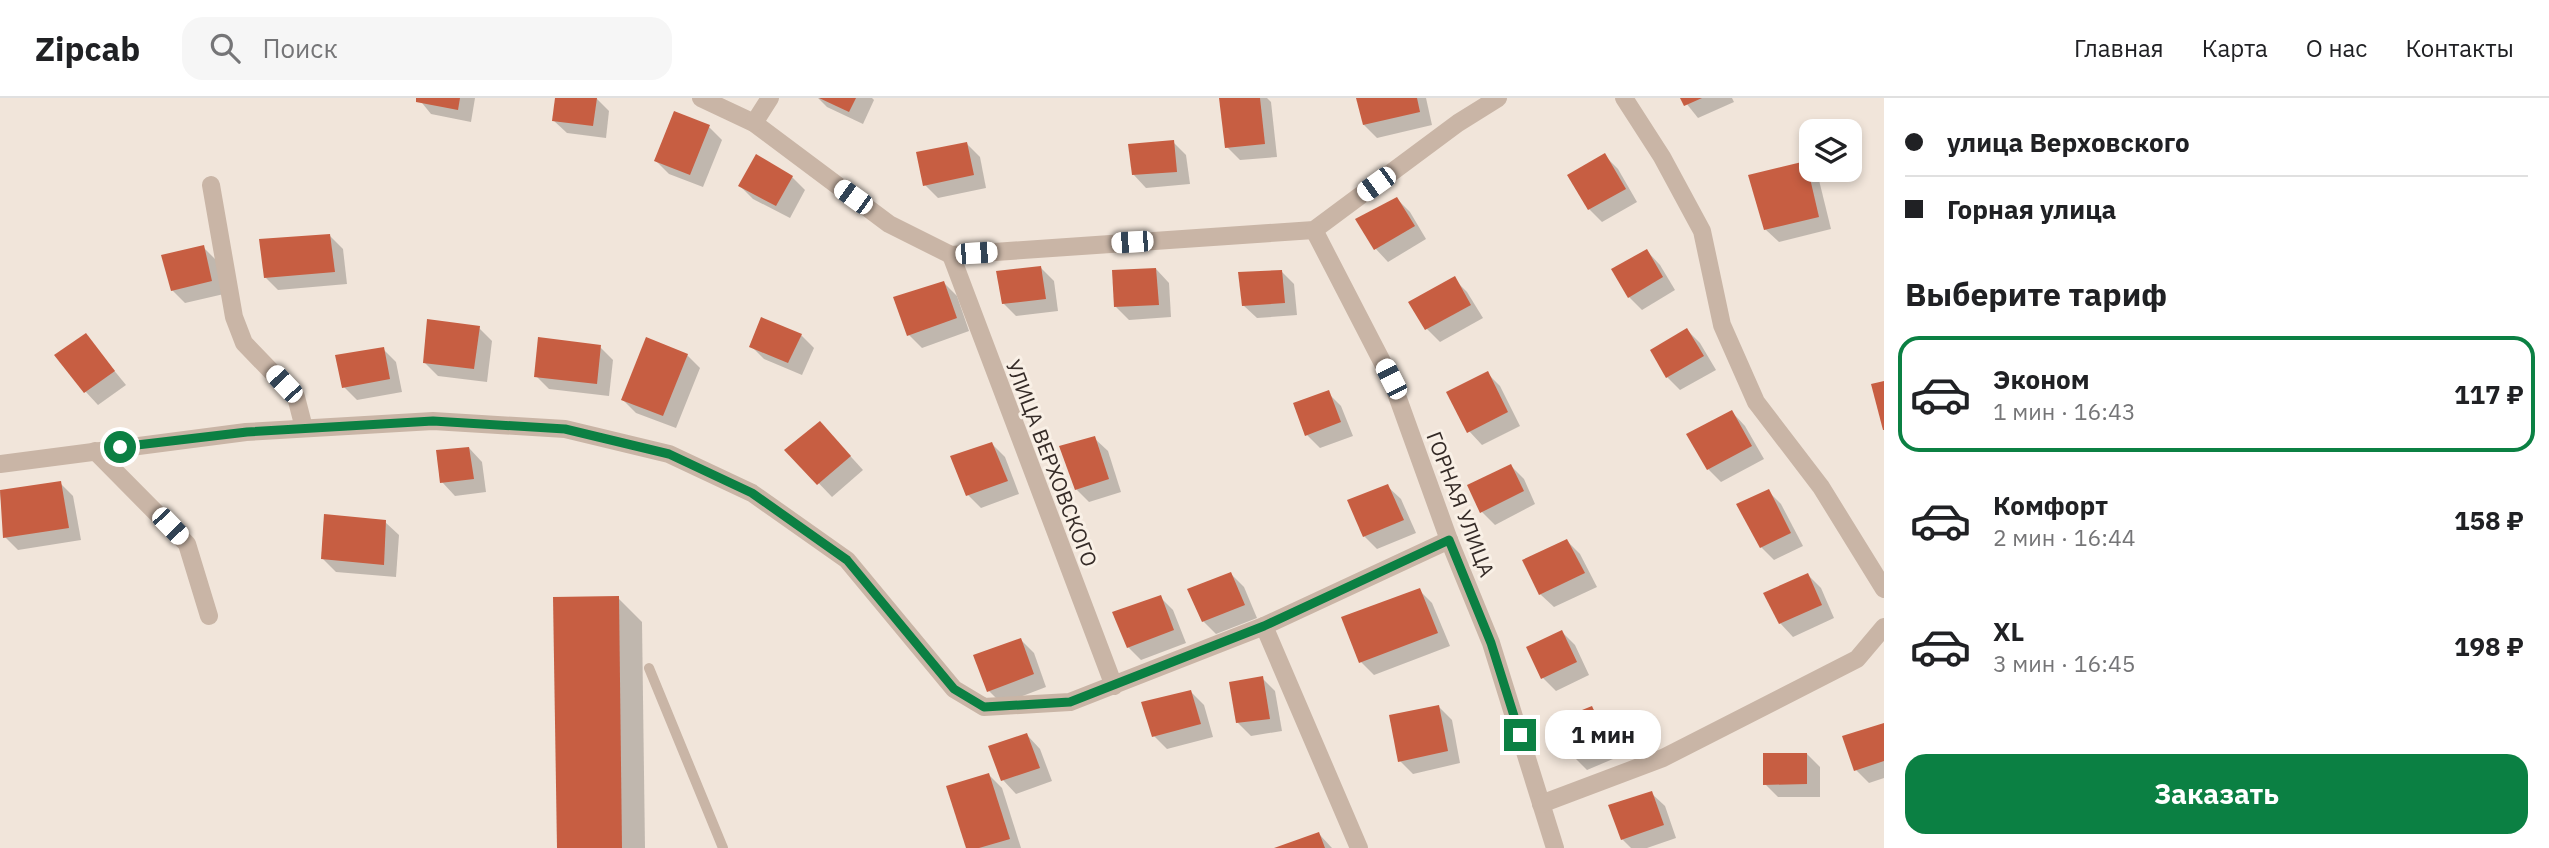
<!DOCTYPE html>
<html lang="ru">
<meta charset="utf-8">
<style>
:root{--surface:#fff;--page:#f6f6f6;--text:#202124;--muted:#757577;--line:#e0e0e0;--accent:#0b8043}
body{margin:0;font-family:"IBM Plex Sans",sans-serif;background:var(--page);color:var(--text);height:100vh;display:flex;flex-direction:column;font-size:26px;white-space:nowrap}
*{box-sizing:border-box;margin:0}
p{font-size:23px;color:var(--muted)}
.icon{flex:none;width:38px;height:38px;fill:none;stroke:currentColor;stroke-width:2;stroke-linecap:round;stroke-linejoin:round}
.map{position:relative;flex:1;overflow:hidden}
.side{display:flex;flex-direction:column;background:var(--surface);width:665px}
.side>*{flex:none}
.top-card{display:grid;align-content:center;height:154px;padding:0 21px;background:var(--surface)}
.controls{position:absolute;left:1799px;top:21px;display:grid;gap:14px}
.controls a{display:grid;place-items:center;width:63px;height:63px;border-radius:14px;background:var(--surface);box-shadow:0 4px 10px #0003;font-size:35px}
.end{position:absolute;width:32px;height:32px;margin:-16px;border:9px solid #0b8043;background:#fff;box-shadow:0 0 0 4px #fff}
.from{border-radius:50%}
.bubble{position:absolute;height:49px;border-radius:21px;background:var(--surface);box-shadow:0 4px 10px #0003;font-size:23px;font-weight:800;line-height:49px;text-align:center}
.car{position:absolute;width:21px;height:42px;margin:-21px -10px;border-radius:9px;box-shadow:0 0 5px 2px #0007;background:linear-gradient(#fff 24%,#345 0 40%,#fff 0 76%,#345 0 86%,#fff 0)}
.top-card b{display:flex;align-items:center;gap:24px;height:66px;font-size:26px}
.top-card b+b{border-top:2px solid var(--line)}
.top-card i{width:18px;height:18px;background:var(--text)}
ul{padding:0;list-style:none}
li{display:flex;align-items:center;gap:21px;height:116px;margin:0 14px 10px;padding:0 7px;border:4px solid transparent;border-radius:21px}
li div{flex:1}
li b{display:block;font-size:26px}
li em{font-style:normal;font-weight:800}
li.selected{border-color:var(--accent)}
li>.icon{width:63px;height:63px;stroke-width:1.5}
h2{padding:0 21px;font-size:32px;line-height:84px}
.primary-button{display:flex;gap:14px;margin-top:auto;padding:14px 21px}
.primary-button a{flex:1;height:80px;border-radius:21px;background:var(--accent);color:#fff;font-size:28px;font-weight:800;line-height:80px;text-align:center}
header{display:flex;align-items:center;gap:42px;box-sizing:border-box;height:98px;padding:0 35px;background:var(--surface);border-bottom:2px solid var(--line)}
header strong{font-size:33px}
nav{display:flex;gap:38px;margin-inline-start:auto;font-size:24px}
.search{width:490px;height:63px;background:var(--page);display:flex;align-items:center;gap:18px;box-sizing:border-box;padding:0 24px;border-radius:21px;color:var(--muted);font-size:26px}
main{display:flex;flex:1;min-height:0}
.map>svg:first-child{display:block}
.shadow{fill:#0003}
.building{fill:#c75e42}
.lines{fill:none;stroke-linecap:round;stroke-linejoin:round}
.service{stroke:#c9b5a6;stroke-width:10}
.minor{stroke:#c9b5a6;stroke-width:18}
.route{stroke:#0b8043;stroke-width:9}
.labels{text-anchor:middle;dominant-baseline:central;stroke-width:6;stroke-linejoin:round;paint-order:stroke}
.street-label{font-size:21px;fill:#352b27;stroke:#f9f0e6}
</style>
<header>
<strong>Zipcab</strong>
<div class="search"><svg class="icon" aria-label="search" viewBox="0 0 24 24"><circle cx="10" cy="10" r="6"/><path d="M15 15l6 6"/></svg>Поиск</div>
<nav><a>Главная</a><a>Карта</a><a>О нас</a><a>Контакты</a></nav>
</header>
<main>
<div class="map">
<svg width="1884" height="750" viewBox="0 0 1884 750">
<rect width="100%" height="100%" fill="#f1e5da"/>
<g class="shadow">
<polygon points="418,0 475,0 471,24 431,16"/>
<polygon points="556,0 596,0 609,13 606,40 567,35 553,22"/>
<polygon points="818,0 872,0 874,2 863,26 827,9"/>
<polygon points="1221,0 1267,0 1271,4 1277,59 1240,62 1227,49"/>
<polygon points="1358,0 1426,0 1432,27 1377,40 1364,27"/>
<polygon points="1682,0 1732,0 1734,4 1698,20"/>
<polygon points="709,29 722,42 703,89 669,76 656,63"/>
<polygon points="1173,44 1186,57 1190,86 1146,90 1133,76"/>
<polygon points="967,46 980,59 986,90 938,100 925,87"/>
<polygon points="1605,58 1618,71 1637,104 1602,124 1589,111"/>
<polygon points="1805,65 1818,78 1831,131 1779,144 1765,131"/>
<polygon points="792,79 805,92 790,120 753,101 740,88"/>
<polygon points="1397,101 1410,114 1426,141 1388,164 1375,150"/>
<polygon points="330,138 343,151 347,186 278,192 265,179"/>
<polygon points="203,149 216,162 224,196 185,205 172,192"/>
<polygon points="1647,153 1660,167 1675,192 1642,212 1629,199"/>
<polygon points="1041,170 1054,183 1058,213 1016,218 1003,205"/>
<polygon points="1156,171 1169,185 1171,219 1129,222 1116,209"/>
<polygon points="1281,173 1294,186 1297,217 1257,220 1243,207"/>
<polygon points="1454,181 1467,194 1483,220 1440,244 1427,231 1410,204"/>
<polygon points="944,185 957,198 969,233 922,250 909,237"/>
<polygon points="479,230 492,243 487,284 438,278 425,265"/>
<polygon points="1687,232 1700,245 1716,272 1680,292 1667,279 1652,252"/>
<polygon points="85,237 126,287 98,307 85,293"/>
<polygon points="801,237 814,250 802,277 764,261 751,248"/>
<polygon points="600,249 613,262 609,298 549,291 536,278"/>
<polygon points="383,251 396,264 402,294 357,302 344,289"/>
<polygon points="687,257 700,270 676,330 636,315 623,302"/>
<polygon points="1487,275 1500,288 1520,328 1482,347 1469,333"/>
<polygon points="1328,295 1341,308 1353,338 1320,350 1307,337"/>
<polygon points="1732,314 1745,328 1764,361 1721,384 1708,371"/>
<polygon points="833,339 863,372 832,399 787,352"/>
<polygon points="1094,340 1108,353 1121,394 1089,404 1076,391"/>
<polygon points="992,346 1005,359 1019,396 981,410 968,397"/>
<polygon points="469,350 482,364 486,394 455,398 442,384"/>
<polygon points="1511,368 1524,381 1535,406 1495,427 1482,414"/>
<polygon points="60,385 73,398 81,442 18,452 5,439 0,394"/>
<polygon points="1387,388 1401,401 1416,435 1377,451 1364,438"/>
<polygon points="1768,393 1781,406 1803,448 1774,462 1761,449"/>
<polygon points="385,424 399,437 396,479 336,474 323,461"/>
<polygon points="1567,443 1580,456 1597,489 1554,509 1540,496"/>
<polygon points="1231,476 1244,489 1257,520 1216,536 1203,523"/>
<polygon points="1808,477 1821,490 1834,520 1793,539 1780,525"/>
<polygon points="1419,492 1432,505 1450,548 1374,577 1361,564"/>
<polygon points="1160,499 1173,512 1186,545 1141,562 1128,549"/>
<polygon points="618,500 642,524 645,750 558,750"/>
<polygon points="1562,534 1575,547 1589,577 1556,593 1542,579"/>
<polygon points="1021,542 1034,555 1046,589 1002,606 989,593"/>
<polygon points="1262,580 1275,593 1282,633 1251,638 1237,624"/>
<polygon points="1191,594 1204,607 1213,639 1167,651 1154,638"/>
<polygon points="1439,609 1452,622 1460,665 1413,676 1400,663"/>
<polygon points="1592,610 1605,623 1620,658 1587,672 1574,659"/>
<polygon points="1884,627 1884,680 1869,685 1856,672"/>
<polygon points="1027,637 1040,651 1052,683 1016,696 1003,682 990,650"/>
<polygon points="1807,656 1820,669 1820,699 1778,699 1765,686"/>
<polygon points="989,677 1002,690 1021,750 968,750"/>
<polygon points="1651,695 1665,708 1676,740 1647,750 1631,750 1622,741"/>
<polygon points="1319,736 1332,750 1278,750"/>
</g>
<g class="building">
<polygon points="416,0 460,0 458,12 416,4"/>
<polygon points="555,0 597,0 593,28 552,23"/>
<polygon points="819,0 856,0 849,14"/>
<polygon points="1219,0 1260,0 1265,46 1225,50"/>
<polygon points="1356,0 1417,0 1420,14 1363,27"/>
<polygon points="1680,0 1702,0 1684,8"/>
<polygon points="674,13 710,27 690,77 654,63"/>
<polygon points="1174,42 1177,74 1132,77 1128,46"/>
<polygon points="967,44 974,77 923,88 916,54"/>
<polygon points="1605,55 1626,91 1588,112 1567,77"/>
<polygon points="756,56 793,78 776,108 738,88"/>
<polygon points="1806,63 1819,119 1764,132 1748,77"/>
<polygon points="1397,99 1415,128 1374,152 1355,121"/>
<polygon points="330,136 335,174 264,180 259,141"/>
<polygon points="204,147 212,183 171,193 161,157"/>
<polygon points="1647,151 1663,179 1628,200 1611,171"/>
<polygon points="1041,168 1046,201 1002,206 996,173"/>
<polygon points="1156,170 1159,207 1114,209 1112,172"/>
<polygon points="1282,172 1285,205 1242,208 1238,174"/>
<polygon points="1455,178 1471,207 1425,232 1408,204"/>
<polygon points="944,183 957,220 907,238 893,199"/>
<polygon points="761,219 802,236 788,265 749,249"/>
<polygon points="427,221 480,228 474,271 423,265"/>
<polygon points="1687,230 1704,258 1666,280 1650,252"/>
<polygon points="86,235 115,273 84,295 54,257"/>
<polygon points="538,239 601,247 597,286 534,279"/>
<polygon points="646,239 688,256 663,318 621,302"/>
<polygon points="384,249 390,281 342,290 335,257"/>
<polygon points="1488,273 1508,314 1467,335 1446,294"/>
<polygon points="1884,283 1884,332 1883,332 1871,286"/>
<polygon points="1329,292 1341,324 1305,338 1293,305"/>
<polygon points="1732,312 1752,348 1707,372 1686,336"/>
<polygon points="820,323 851,358 817,387 784,352"/>
<polygon points="1095,338 1109,381 1075,392 1059,348"/>
<polygon points="992,344 1008,383 966,398 950,358"/>
<polygon points="469,349 474,381 440,385 436,352"/>
<polygon points="1511,366 1524,393 1480,415 1467,387"/>
<polygon points="61,383 69,430 3,440 0,392"/>
<polygon points="1388,386 1404,422 1363,439 1347,402"/>
<polygon points="1769,391 1791,435 1760,450 1736,406"/>
<polygon points="324,416 386,422 384,467 321,461"/>
<polygon points="1567,441 1585,475 1539,497 1522,462"/>
<polygon points="1231,474 1245,507 1202,524 1187,491"/>
<polygon points="1808,475 1822,507 1779,526 1763,495"/>
<polygon points="1420,490 1438,535 1359,565 1341,519"/>
<polygon points="1161,497 1174,532 1127,550 1112,514"/>
<polygon points="619,498 622,750 557,750 553,499"/>
<polygon points="1562,532 1577,564 1541,581 1526,549"/>
<polygon points="1021,540 1034,576 987,594 973,557"/>
<polygon points="1263,578 1270,621 1236,625 1229,584"/>
<polygon points="1191,592 1201,626 1152,639 1141,604"/>
<polygon points="1439,607 1448,653 1398,664 1389,617"/>
<polygon points="1592,608 1608,645 1572,660 1557,622"/>
<polygon points="1884,625 1884,663 1854,673 1842,638"/>
<polygon points="1027,635 1040,670 1001,683 988,648"/>
<polygon points="1763,655 1807,655 1807,686 1763,687"/>
<polygon points="989,675 1010,741 979,750 966,750 946,688"/>
<polygon points="1652,693 1664,727 1621,742 1608,707"/>
<polygon points="1319,734 1325,750 1274,750"/>
</g>
<g class="lines">
<polyline class="service" points="649,570 723,750"/>
<g class="minor">
<polyline points="701,0 754,25 889,126 951,157 1314,132 1458,25 1498,0"/>
<polyline points="1624,0 1662,59 1702,133 1722,227 1756,304 1821,389 1884,491"/>
<polyline points="754,25 770,0"/>
<polyline points="211,87 234,219 244,245 296,299 304,330"/>
<polyline points="1314,132 1391,281 1449,442 1491,545 1555,750"/>
<polyline points="951,157 1114,588"/>
<polyline points="95,353 187,446 209,518"/>
<polyline points="0,366 246,334 433,323 565,331 669,356 752,395 847,462 954,591 984,609 1070,604 1264,528 1449,442"/>
<polyline points="1264,528 1359,750"/>
<polyline points="1541,706 1663,660 1857,561 1884,529"/>
</g>
</g>
<g class="lines">
<polyline class="route" points="120,349 247,334 433,323 565,331 669,356 752,395 847,462 954,591 984,609 1070,604 1264,528 1449,442 1491,545 1520,637"/>
</g>
<g class="labels">
<g class="street-label">
<text transform="translate(1052 365) rotate(69)">УЛИЦА ВЕРХОВСКОГО</text>
<text transform="translate(1461 406) rotate(69)">ГОРНАЯ УЛИЦА</text>
</g>
</g>
</svg>
<div class="controls">
<a><svg class="icon" aria-label="layers" viewBox="0 0 24 24"><path d="M12 4l9 5-9 5-9-5zM3 14l9 5 9-5"/></svg></a>
</div>
<i class="end from" style="left:120px;top:349px"></i>
<i class="end" style="left:1520px;top:637px"></i>
<div class="bubble" style="left:1545px;top:612px;width:116px">1 мин</div>
<i class="car" style="left:1376px;top:86px;rotate:234deg"></i>
<i class="car" style="left:853px;top:99px;rotate:306deg"></i>
<i class="car" style="left:1132px;top:144px;rotate:266deg"></i>
<i class="car" style="left:976px;top:155px;rotate:86deg"></i>
<i class="car" style="left:1391px;top:281px;rotate:333deg"></i>
<i class="car" style="left:284px;top:286px;rotate:317deg"></i>
<i class="car" style="left:170px;top:428px;rotate:136deg"></i>
</div>
<section class="side">
<div class="top-card">
<b><i class="from"></i>улица Верховского</b>
<b><i></i>Горная улица</b>
</div>
<h2>Выберите тариф</h2>
<ul>
<li class="selected"><svg class="icon" aria-label="car" viewBox="0 0 24 24"><path d="M5 17H2v-5l4-1 3-4h7l3 4 3 1v5h-3M9 17h6M6 11h13"/><circle cx="7" cy="17" r="2"/><circle cx="17" cy="17" r="2"/></svg><div><b>Эконом</b><p>1 мин · 16:43</p></div><em>117 ₽</em></li>
<li><svg class="icon" aria-label="car" viewBox="0 0 24 24"><path d="M5 17H2v-5l4-1 3-4h7l3 4 3 1v5h-3M9 17h6M6 11h13"/><circle cx="7" cy="17" r="2"/><circle cx="17" cy="17" r="2"/></svg><div><b>Комфорт</b><p>2 мин · 16:44</p></div><em>158 ₽</em></li>
<li><svg class="icon" aria-label="car" viewBox="0 0 24 24"><path d="M5 17H2v-5l4-1 3-4h7l3 4 3 1v5h-3M9 17h6M6 11h13"/><circle cx="7" cy="17" r="2"/><circle cx="17" cy="17" r="2"/></svg><div><b>XL</b><p>3 мин · 16:45</p></div><em>198 ₽</em></li>
</ul>
<div class="primary-button"><a>Заказать</a></div>
</section>
</main>
